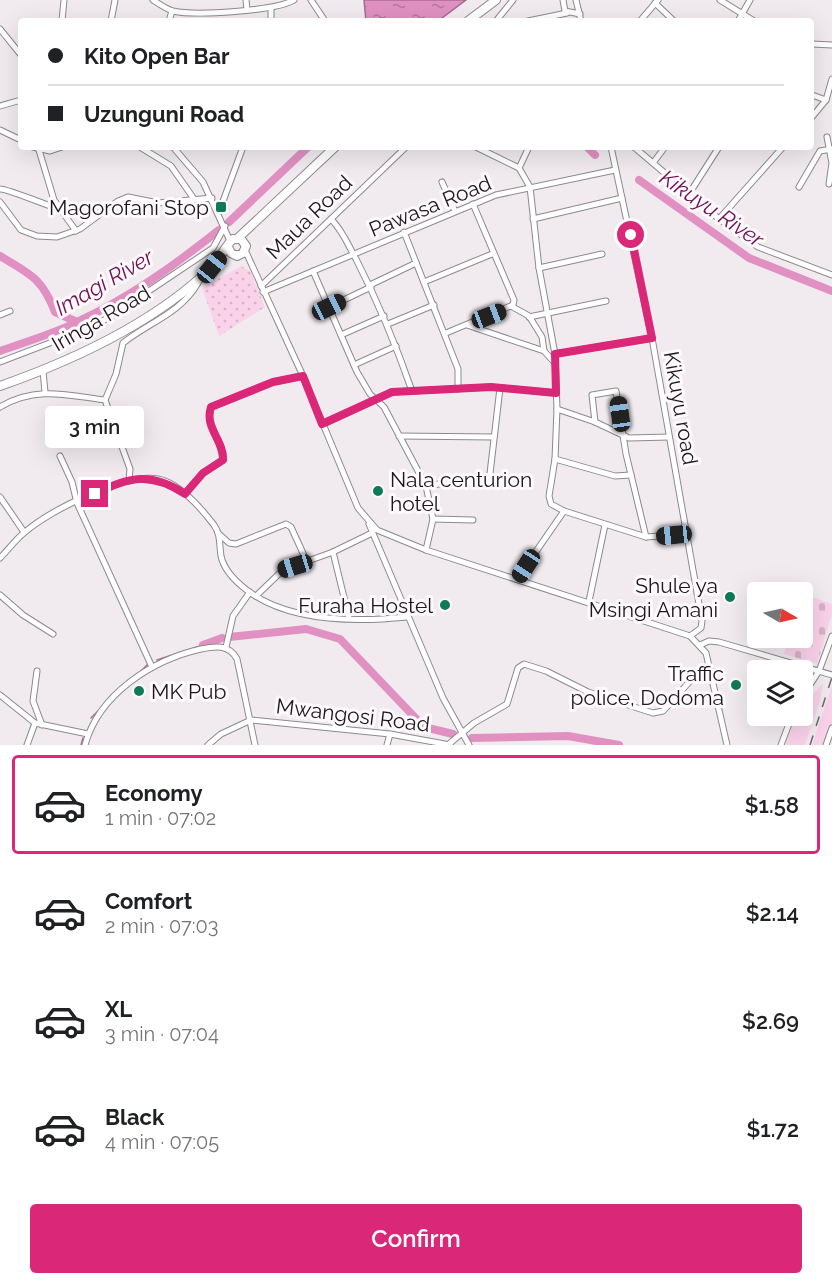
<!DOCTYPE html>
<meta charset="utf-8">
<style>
:root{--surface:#fff;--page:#f6f6f6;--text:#202124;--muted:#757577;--line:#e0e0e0;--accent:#db2777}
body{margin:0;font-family:Raleway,sans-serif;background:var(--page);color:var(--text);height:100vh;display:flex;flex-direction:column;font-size:22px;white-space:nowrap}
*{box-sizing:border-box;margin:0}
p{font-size:20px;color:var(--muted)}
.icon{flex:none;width:33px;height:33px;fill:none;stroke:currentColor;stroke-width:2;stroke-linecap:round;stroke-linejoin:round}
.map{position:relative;height:745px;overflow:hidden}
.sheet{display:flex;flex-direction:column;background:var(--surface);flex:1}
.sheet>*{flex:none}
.hud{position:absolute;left:18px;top:18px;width:796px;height:132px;border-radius:6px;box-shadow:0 6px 24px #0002;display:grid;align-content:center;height:132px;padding:0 30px;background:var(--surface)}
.needle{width:39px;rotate:99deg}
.tools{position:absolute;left:747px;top:582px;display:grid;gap:12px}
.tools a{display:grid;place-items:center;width:66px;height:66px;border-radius:6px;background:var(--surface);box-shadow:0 6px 24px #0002;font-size:30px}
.end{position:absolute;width:27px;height:27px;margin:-14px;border:8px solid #db2777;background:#fff;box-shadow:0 0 0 3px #fff}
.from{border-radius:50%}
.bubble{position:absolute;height:42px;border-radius:6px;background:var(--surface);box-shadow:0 6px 24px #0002;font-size:20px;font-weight:600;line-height:42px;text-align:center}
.car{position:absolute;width:18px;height:36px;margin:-18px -9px;border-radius:8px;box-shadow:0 0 4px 2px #0007;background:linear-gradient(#222 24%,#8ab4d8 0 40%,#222 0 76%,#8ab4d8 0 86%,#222 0)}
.hud b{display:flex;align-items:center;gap:21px;height:57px;font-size:22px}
.hud b+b{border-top:2px solid var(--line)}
.hud i{width:15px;height:15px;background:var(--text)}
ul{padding:10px 0 0;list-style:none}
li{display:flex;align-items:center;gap:18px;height:99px;margin:0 12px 9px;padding:0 18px;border:3px solid transparent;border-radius:6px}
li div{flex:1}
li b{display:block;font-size:22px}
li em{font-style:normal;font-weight:600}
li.selected{border-color:var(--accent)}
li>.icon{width:54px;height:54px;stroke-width:1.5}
.cta{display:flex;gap:12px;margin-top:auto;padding:12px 30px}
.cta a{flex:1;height:69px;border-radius:6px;background:var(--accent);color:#fff;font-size:24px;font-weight:600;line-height:69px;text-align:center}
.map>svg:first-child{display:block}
.grass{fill:#fad2ea}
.cemetery{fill:url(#cemetery-stones)}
.park{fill:url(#park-dots)}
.water{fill:url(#water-ripples);stroke:#a56d90;stroke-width:1.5}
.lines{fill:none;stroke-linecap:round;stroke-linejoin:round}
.stream{stroke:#a56d90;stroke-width:1.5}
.river{stroke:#e091c2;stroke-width:8}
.minor-casing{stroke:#8e898c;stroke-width:7}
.highway-casing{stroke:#8e898c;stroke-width:10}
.minor{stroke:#fff;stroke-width:5}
.highway{stroke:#fff;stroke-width:8}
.rail{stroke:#6c696b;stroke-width:1.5;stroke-dasharray:10 10;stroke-linecap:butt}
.route{stroke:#db2777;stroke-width:8}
.poi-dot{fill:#107a54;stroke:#fef9fc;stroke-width:2}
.labels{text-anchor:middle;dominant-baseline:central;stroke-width:6;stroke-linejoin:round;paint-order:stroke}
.street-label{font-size:21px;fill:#1b191a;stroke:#fef9fc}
.poi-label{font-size:21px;fill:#1b191a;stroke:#fef9fc;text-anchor:end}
.water-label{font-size:22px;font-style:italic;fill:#701255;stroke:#fef9fc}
</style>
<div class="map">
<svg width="832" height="745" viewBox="0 0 832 745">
<defs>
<pattern id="cemetery-stones" width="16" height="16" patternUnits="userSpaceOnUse" patternTransform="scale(1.5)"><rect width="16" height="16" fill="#fad2ea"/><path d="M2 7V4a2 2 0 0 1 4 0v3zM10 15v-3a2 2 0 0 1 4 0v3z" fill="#d6b4c8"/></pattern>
<pattern id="park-dots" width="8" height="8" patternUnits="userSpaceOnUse" patternTransform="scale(1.5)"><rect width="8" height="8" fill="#fad2ea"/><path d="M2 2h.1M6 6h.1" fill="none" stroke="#d6b4c8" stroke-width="1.8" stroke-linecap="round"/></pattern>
<pattern id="water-ripples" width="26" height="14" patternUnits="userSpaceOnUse" patternTransform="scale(1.5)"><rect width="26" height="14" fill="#e091c2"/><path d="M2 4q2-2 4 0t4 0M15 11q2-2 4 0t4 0" fill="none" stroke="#b5769d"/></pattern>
</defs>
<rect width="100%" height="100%" fill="#f1ebef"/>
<g class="grass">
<polygon points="823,683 820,701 805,745 786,745 796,716 802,716 803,706"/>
<polygon points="832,686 832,740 829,745 812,745"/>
</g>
<polygon class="cemetery" points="803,594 832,604 832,614 817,664 784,654 789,638 802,638"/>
<polygon class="park" points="241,266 250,271 265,307 219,336 202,288"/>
<polygon class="water" points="364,0 466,0 438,21 366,21"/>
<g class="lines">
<g class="stream">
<polyline points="157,660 203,645"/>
<polyline points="140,672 147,665"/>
<polyline points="91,718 99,710"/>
<polyline points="81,745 83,738"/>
</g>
<g class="river">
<polyline points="587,147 595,155"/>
<polyline points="639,180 749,258 832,291"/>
<polyline points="229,222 308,147"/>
<path d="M0,256C30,274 42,278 55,312L77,322"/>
<path d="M0,351C25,342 53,334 77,322C129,298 175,265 219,230"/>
<polyline points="229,637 306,629 340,639 424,727 453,734"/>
<polyline points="203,645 222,638"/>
<polyline points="472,738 568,736 619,745"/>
</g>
<defs>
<g id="minor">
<path d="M153,0C159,4 166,9 173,11C196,16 275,11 294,0"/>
<polyline points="246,0 247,10"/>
<polyline points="311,0 325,21"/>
<polyline points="563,0 565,11 580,14"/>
<polyline points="576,0 581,21"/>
<polyline points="720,0 754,21"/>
<polyline points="655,3 674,21"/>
<polyline points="271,8 271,21"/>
<polyline points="62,21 64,0"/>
<polyline points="111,21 115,0"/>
<polyline points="169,21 172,11"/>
<polyline points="496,21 513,0"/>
<polyline points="528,21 567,13"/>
<polyline points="640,21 658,0"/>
<polyline points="738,21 750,0"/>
<polyline points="0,29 21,55"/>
<polyline points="812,44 832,45"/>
<polyline points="812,95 826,100"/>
<polyline points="0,106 21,100"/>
<polyline points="812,117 826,100 832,79"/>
<polyline points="0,130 21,140"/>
<polyline points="827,137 832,163 829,184"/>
<polyline points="33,147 50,151 62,147"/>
<polyline points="140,147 171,166 194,199"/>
<polyline points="173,147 203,182 230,241"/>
<polyline points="476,147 519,168 530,187 539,268 555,354 557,409 555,459 549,496 551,504 564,511 646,537 688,534"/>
<polyline points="611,147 652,338 702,621 701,628 690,636"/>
<polyline points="634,147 719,219 758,247 832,275"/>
<polyline points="39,150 54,200 76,231"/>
<polyline points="653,163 665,147"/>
<polyline points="519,168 529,147"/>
<polyline points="442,182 455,211"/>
<polyline points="799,187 820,151 832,149"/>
<path d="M0,189C5,188 49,206 59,209"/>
<polyline points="689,194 719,147"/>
<polyline points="0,202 21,230 37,236 57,237 80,229 118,201 128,197 158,203 212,198"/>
<polyline points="219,212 243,147"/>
<path d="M331,219C343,231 348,245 356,259C378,302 396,345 412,391"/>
<polyline points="533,219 622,198"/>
<polyline points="719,219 783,147"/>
<polyline points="404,232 458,369 458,389"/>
<polyline points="245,250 303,376 358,508 377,530 426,550 690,636 706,653 727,745"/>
<polyline points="539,268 602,254"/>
<polyline points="313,271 357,372 370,394 384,407 426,486 433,519 426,550"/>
<polyline points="424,282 492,254"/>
<polyline points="370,285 416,263"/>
<polyline points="261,286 406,147"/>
<polyline points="263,292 496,195 615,170"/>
<polyline points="511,306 529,316 542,337 544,351 555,363"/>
<polyline points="329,307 371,287"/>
<polyline points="0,315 10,311"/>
<polyline points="529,317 606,301"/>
<polyline points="388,324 434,305"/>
<polyline points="467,325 544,351"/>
<polyline points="446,333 513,305 514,300 473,204"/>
<polyline points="341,335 384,316"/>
<polyline points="555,354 652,338"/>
<polyline points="0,362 89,328 110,317 213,248 225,226"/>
<polyline points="354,365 396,346"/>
<polyline points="43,371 45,392"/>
<path d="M105,400L116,374L123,343C148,323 181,313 198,283"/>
<path d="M0,407C36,386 66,395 105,400L130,469L129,480"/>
<polyline points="557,409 595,422 629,438 669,437"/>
<polyline points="595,422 592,395 616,391 626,454 646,537"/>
<polyline points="323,424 392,392 491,387 556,393"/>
<polyline points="399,436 494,437"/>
<polyline points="60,456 72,482 77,503 152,667"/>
<polyline points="555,459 615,476 631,475"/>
<polyline points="426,486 451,482 482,484 489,482 500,388"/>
<path d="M185,493L203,473L223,460C224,440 204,428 211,407L273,382L303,376"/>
<polyline points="0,497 24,532"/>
<polyline points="433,519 473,520"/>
<polyline points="369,524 443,698 469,745"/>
<polyline points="219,534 229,543 236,544 286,524 291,527 307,562"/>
<polyline points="333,552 349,618"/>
<path d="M0,558C8,550 16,539 25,532C51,510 124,473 158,479C180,483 201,508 214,525C221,535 219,544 221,556C224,571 236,582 248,591C290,622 358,622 407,617"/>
<polyline points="517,579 564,511"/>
<polyline points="0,595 23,615 53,634"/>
<polyline points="256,596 283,570 333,552 372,533"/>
<polyline points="589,601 605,525"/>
<polyline points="700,645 709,641 719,642 832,675"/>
<polyline points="226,647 233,616 250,592"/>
<polyline points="37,671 33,701 42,725"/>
<polyline points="0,695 35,723 88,734"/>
<polyline points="802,697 819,671 832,636"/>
<polyline points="449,744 474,723 507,704 518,668 524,664 546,671 588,692 653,713 663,711 691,680 712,671"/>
<polyline points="27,745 35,723"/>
<path d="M85,745C99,694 152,660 201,649C215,646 229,644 237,659L255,745"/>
<polyline points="208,745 221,734 251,720 390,734 450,745"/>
<polyline points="387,745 390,734"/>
<polyline points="781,745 792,716"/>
<polyline points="826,745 832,728"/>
</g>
<g id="highway">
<polyline points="468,21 496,0"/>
<polyline points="238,238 335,147"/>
<path d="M0,386C74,360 154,323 211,268C220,259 225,246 233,239H241L246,246L243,253L237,256L231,253L228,247"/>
</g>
</defs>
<use href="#minor" class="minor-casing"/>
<use href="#highway" class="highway-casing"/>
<use href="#minor" class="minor"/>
<use href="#highway" class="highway"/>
<polyline class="rail" points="810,745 832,677"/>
</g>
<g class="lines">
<path class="route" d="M95,494C129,476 152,472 185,494L203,473L223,460C224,440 204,428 211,407L273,382L303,376L322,424L392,392L491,387L556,393L555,354L652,338L631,235"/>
</g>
<g class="poi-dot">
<rect x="215" y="201" width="12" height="12" rx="3"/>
<circle cx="378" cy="491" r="6"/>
<circle cx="730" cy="597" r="6"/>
<circle cx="445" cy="605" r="6"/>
<circle cx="736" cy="685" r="6"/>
<circle cx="139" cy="691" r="6"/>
</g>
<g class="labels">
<g class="street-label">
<text transform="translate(430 206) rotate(-22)">Pawasa Road</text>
<text transform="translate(309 217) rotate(-44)">Maua Road</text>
<text transform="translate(101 318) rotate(-30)">Iringa Road</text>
<text transform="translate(681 408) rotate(80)">Kikuyu road</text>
<text transform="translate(353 715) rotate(7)">Mwangosi Road</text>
</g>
<g class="poi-label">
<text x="209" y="207">Magorofani Stop</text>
<text x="390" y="479" text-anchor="start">Nala centurion<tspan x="390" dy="24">hotel</tspan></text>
<text x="718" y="585">Shule ya<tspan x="718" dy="24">Msingi Amani</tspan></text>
<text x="433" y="605">Furaha Hostel</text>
<text x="724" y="673">Traffic<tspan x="724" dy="24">police, Dodoma</tspan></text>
<text x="151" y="691" text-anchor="start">MK Pub</text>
</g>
<g class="water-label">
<text transform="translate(712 208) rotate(34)">Kikuyu River</text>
<text transform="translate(104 282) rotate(-30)">Imagi River</text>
</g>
</g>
</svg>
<div class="tools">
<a><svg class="needle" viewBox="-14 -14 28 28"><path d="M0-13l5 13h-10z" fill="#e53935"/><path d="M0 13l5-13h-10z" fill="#757577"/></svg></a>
<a><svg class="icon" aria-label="layers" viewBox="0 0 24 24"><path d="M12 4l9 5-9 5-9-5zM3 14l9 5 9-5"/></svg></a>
</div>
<i class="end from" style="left:631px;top:235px"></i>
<i class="end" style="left:95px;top:494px"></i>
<div class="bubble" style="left:45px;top:406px;width:99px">3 min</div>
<i class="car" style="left:212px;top:267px;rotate:39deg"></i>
<i class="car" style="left:329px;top:307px;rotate:64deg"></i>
<i class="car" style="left:489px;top:316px;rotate:69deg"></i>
<i class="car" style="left:620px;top:414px;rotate:352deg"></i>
<i class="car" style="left:674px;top:535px;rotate:264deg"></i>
<i class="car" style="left:295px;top:566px;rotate:253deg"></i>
<i class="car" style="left:526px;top:566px;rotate:213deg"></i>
<div class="hud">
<b><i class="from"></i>Kito Open Bar</b>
<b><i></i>Uzunguni Road</b>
</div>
</div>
<section class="sheet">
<ul>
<li class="selected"><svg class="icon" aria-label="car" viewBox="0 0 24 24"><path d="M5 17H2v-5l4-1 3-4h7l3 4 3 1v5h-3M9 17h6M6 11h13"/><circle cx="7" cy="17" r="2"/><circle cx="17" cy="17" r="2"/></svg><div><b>Economy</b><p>1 min · 07:02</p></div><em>$1.58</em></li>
<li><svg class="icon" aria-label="car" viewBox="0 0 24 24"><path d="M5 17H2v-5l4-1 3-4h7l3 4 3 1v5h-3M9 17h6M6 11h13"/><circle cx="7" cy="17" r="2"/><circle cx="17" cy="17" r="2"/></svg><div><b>Comfort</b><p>2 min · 07:03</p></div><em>$2.14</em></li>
<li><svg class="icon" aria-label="car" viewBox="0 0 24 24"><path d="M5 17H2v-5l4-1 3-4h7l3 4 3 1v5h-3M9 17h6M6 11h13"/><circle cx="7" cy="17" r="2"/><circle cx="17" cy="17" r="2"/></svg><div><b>XL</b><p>3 min · 07:04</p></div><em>$2.69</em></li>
<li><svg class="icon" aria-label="car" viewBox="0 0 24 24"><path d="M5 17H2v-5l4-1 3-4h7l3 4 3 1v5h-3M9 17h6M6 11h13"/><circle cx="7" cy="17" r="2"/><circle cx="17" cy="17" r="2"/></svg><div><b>Black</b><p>4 min · 07:05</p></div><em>$1.72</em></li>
</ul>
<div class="cta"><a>Confirm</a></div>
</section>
